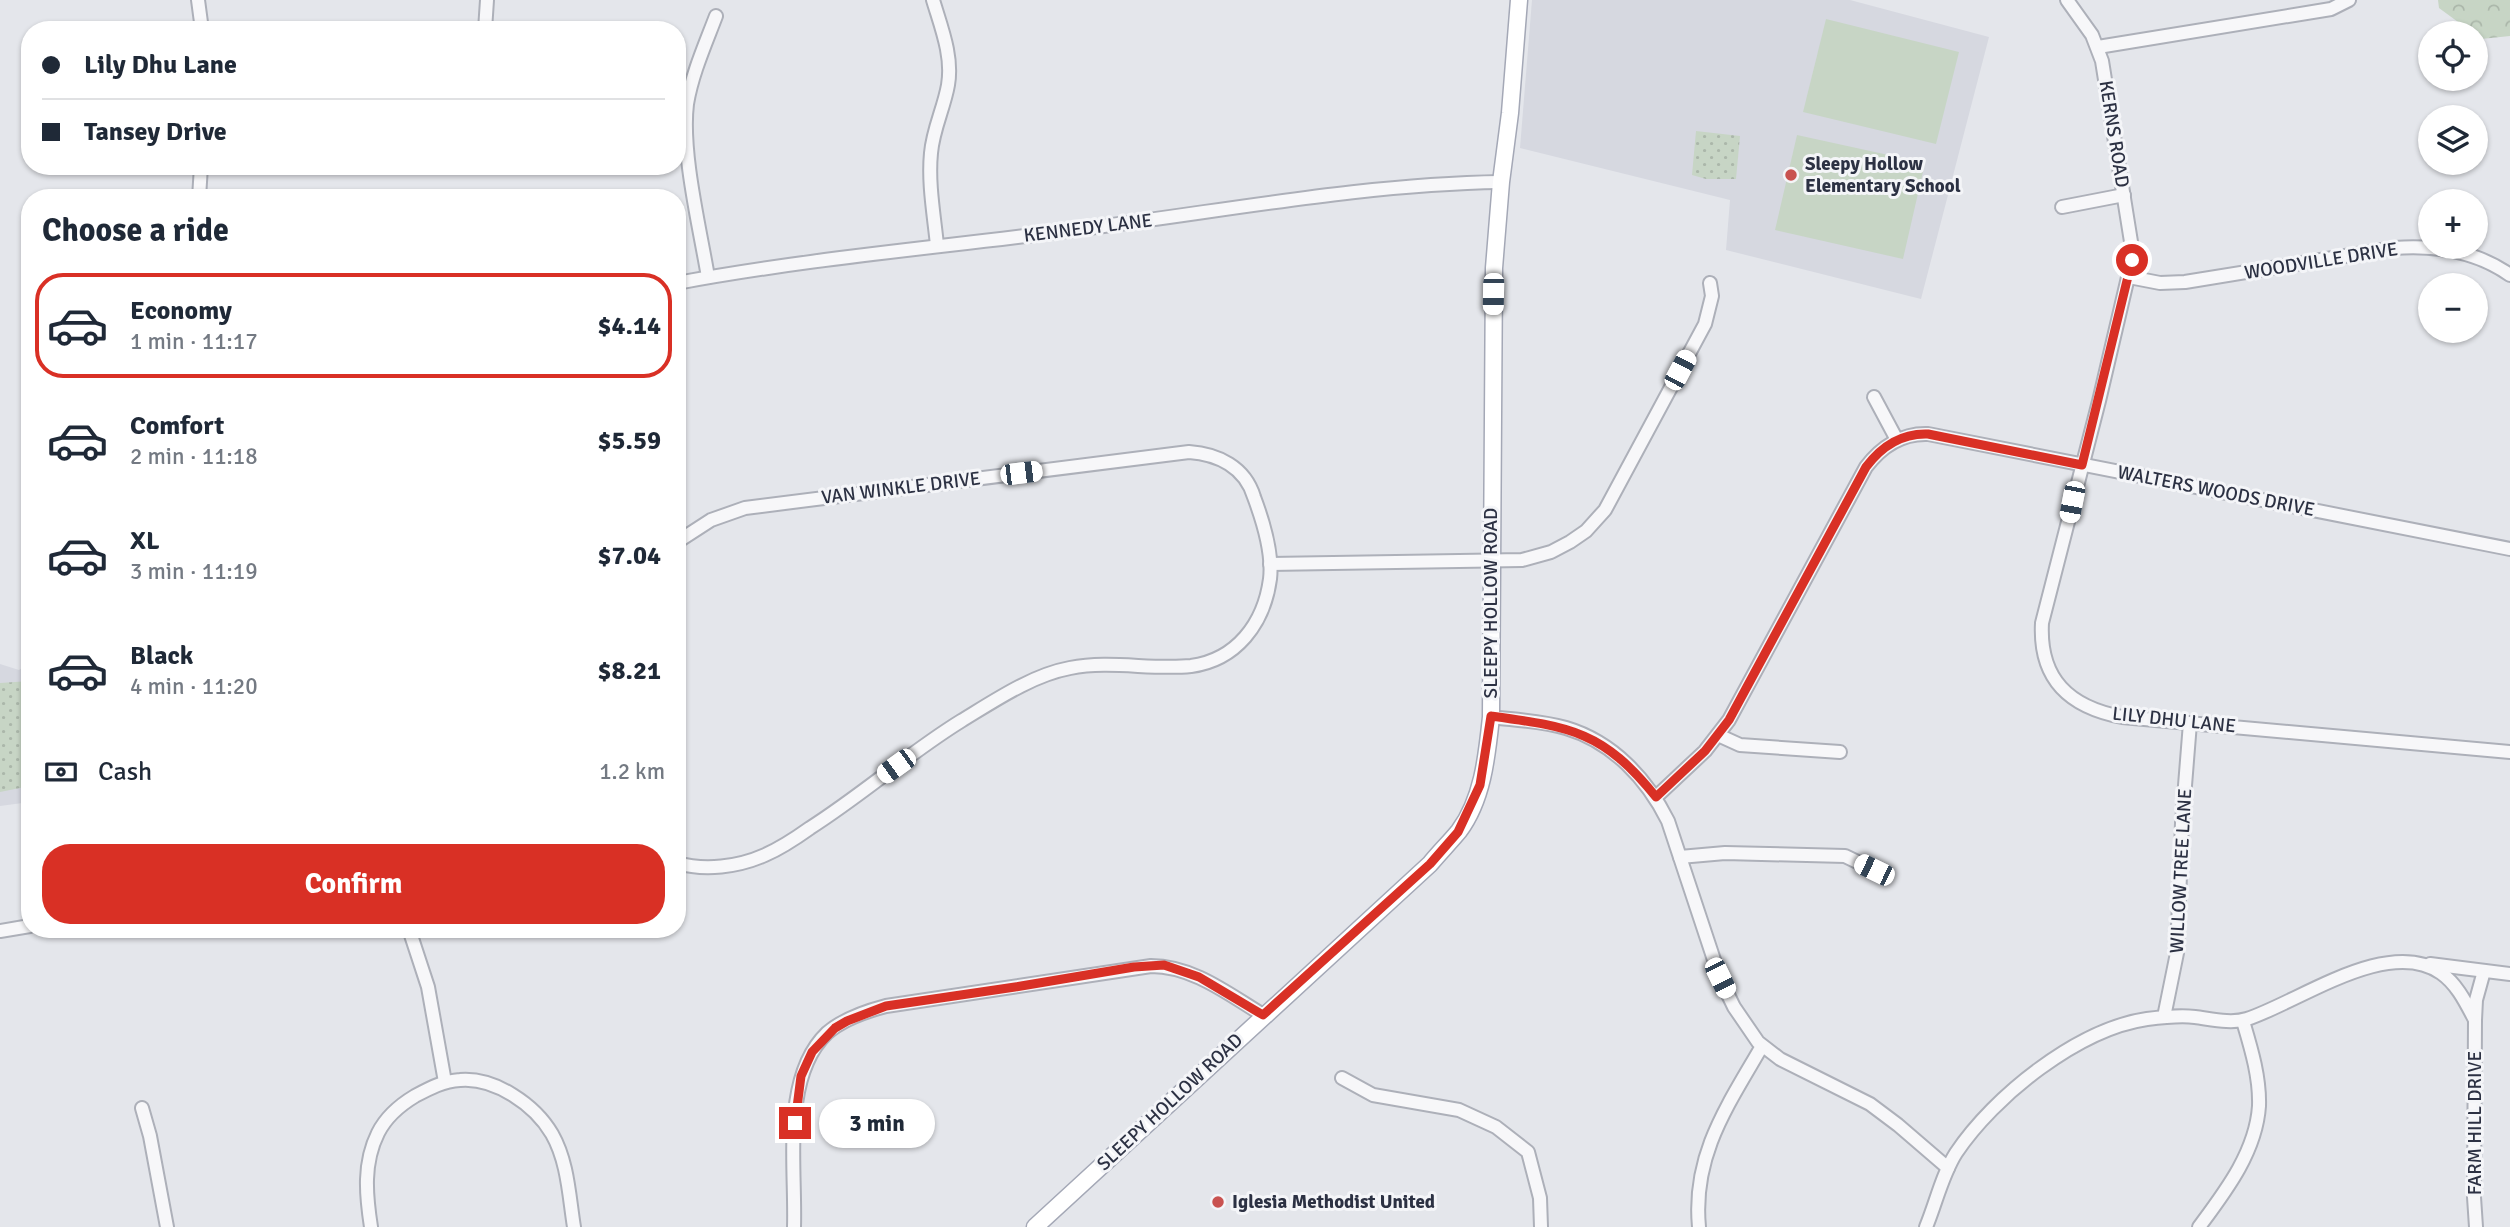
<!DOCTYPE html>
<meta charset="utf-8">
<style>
:root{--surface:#fff;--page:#f2f2f3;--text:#1f2937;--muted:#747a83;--line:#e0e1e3;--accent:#d93025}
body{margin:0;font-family:Signika,sans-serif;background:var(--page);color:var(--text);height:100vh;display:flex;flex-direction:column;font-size:26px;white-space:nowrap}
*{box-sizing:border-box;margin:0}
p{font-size:23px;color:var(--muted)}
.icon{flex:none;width:38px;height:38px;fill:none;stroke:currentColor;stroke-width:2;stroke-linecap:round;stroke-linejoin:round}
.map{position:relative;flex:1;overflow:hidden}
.side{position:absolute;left:21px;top:189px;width:665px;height:749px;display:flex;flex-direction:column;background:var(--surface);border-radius:28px;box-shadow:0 2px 5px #0004}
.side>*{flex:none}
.top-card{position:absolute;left:21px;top:21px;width:665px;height:154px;border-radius:28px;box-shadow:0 2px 5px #0004;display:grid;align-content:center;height:154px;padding:0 21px;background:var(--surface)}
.controls{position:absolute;left:2418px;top:21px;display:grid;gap:14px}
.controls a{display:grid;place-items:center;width:70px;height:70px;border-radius:50%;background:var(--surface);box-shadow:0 2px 5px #0004;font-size:35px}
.end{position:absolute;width:32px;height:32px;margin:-16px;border:9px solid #d93025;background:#fff;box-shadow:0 0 0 4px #fff}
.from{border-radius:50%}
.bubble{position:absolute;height:49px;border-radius:24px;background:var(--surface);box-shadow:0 2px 5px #0004;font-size:23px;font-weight:700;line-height:49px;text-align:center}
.car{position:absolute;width:21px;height:42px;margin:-21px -10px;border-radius:9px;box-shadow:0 0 5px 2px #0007;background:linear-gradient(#fff 24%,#345 0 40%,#fff 0 76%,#345 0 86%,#fff 0)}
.top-card b{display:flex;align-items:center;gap:24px;height:66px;font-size:26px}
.top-card b+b{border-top:2px solid var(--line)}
.top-card i{width:18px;height:18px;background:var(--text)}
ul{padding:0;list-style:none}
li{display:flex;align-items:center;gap:21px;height:105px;margin:0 14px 10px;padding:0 7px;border:4px solid transparent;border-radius:28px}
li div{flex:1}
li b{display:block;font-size:26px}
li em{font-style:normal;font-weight:700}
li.current{border-color:var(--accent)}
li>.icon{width:63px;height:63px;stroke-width:1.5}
h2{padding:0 21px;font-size:32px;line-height:84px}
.pay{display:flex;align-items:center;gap:18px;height:77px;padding:0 21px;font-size:26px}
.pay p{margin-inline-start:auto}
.cta{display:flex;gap:14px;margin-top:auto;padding:14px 21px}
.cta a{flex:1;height:80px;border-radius:28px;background:var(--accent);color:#fff;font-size:28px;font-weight:700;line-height:80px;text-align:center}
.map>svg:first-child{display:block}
.built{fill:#d6d8e0}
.grass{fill:#c7d5c5}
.forest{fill:url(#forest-crowns)}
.park{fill:url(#park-dots)}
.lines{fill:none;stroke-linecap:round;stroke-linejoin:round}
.minor-casing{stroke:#adb0b9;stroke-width:16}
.major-casing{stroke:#a4a8b6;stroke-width:19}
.minor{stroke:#f7f7f9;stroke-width:12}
.major{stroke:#fff;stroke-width:16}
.route{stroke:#d93025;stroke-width:9}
.poi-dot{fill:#c95250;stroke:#f4f5f8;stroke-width:2.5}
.labels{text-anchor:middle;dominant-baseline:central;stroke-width:6;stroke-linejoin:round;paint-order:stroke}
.street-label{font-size:19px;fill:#2c3143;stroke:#f4f5f8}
.poi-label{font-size:19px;font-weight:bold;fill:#2c3143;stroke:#f4f5f8;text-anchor:start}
</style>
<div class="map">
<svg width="2510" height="1227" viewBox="0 0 2510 1227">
<defs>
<pattern id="forest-crowns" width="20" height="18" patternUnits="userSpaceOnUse" patternTransform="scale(1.75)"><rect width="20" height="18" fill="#c7d5c5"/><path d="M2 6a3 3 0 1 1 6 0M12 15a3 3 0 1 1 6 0" fill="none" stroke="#abb7aa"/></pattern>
<pattern id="park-dots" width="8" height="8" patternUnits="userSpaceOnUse" patternTransform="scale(1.75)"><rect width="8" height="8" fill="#c7d5c5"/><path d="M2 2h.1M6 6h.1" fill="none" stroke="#abb7aa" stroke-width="1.8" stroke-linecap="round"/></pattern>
</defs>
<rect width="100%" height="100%" fill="#e4e6eb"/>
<g class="built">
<polygon points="1532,0 1850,0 1989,37 1921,299 1726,250 1730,200 1520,148"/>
<polygon points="30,663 30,802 0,806 0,664 19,670"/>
</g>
<g class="grass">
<polygon points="1826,19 1959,52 1936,144 1803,112"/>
<polygon points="1797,135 1925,163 1903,259 1775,230"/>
</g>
<polygon class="forest" points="2438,0 2510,0 2510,36 2481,39 2476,33 2473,33 2439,8"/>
<g class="park">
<polygon points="1696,131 1740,136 1736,179 1706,179 1692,175"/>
<polygon points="30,681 30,786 0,792 0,683"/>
</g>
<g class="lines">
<defs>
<g id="minor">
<polyline points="198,0 202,30"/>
<path d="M933,0C941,27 953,56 948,85C944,108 933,129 931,153C928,183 934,215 937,245"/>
<path d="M2067,0L2092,35L2102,61L2132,248V260L2099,401L2042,623C2039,679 2069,707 2122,717L2510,752"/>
<polyline points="485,30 487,0"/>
<polyline points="2098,47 2331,9 2349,0"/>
<polyline points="199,198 201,166"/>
<polyline points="2062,207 2124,195"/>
<path d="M708,277C700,229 681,152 687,104C692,74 705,45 716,16"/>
<path d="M2129,277L2160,283L2185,282L2394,248C2434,245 2476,251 2510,275"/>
<path d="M677,283C816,257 957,246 1096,227C1230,210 1366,184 1501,182"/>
<polyline points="1874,397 1897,440"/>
<path d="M677,542L711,520L745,508L1189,452C1218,454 1245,467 1254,497C1263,521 1273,554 1270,579C1264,624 1236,660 1191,666C1151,670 1110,660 1070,668C1032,675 994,701 961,721C909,753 862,795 810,828C796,838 781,848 765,855C738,867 705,871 677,863"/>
<polyline points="1270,564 1522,560 1551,552 1570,542 1586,531 1605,510 1705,324 1712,296 1710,283"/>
<path d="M1491,717C1516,720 1542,721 1566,728C1613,742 1647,779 1668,821L1720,978L1734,1007L1758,1042L1780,1059L1870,1104L1898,1125L1948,1168"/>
<polyline points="1718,735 1740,745 1840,752"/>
<path d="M1656,797L1705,751L1729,720L1866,467C1881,447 1902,433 1928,434L2510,549"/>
<polyline points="1680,857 1725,853 1845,856 1874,870"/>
<polyline points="409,929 428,987 445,1082"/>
<polyline points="0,931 30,926"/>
<polyline points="2430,964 2510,974"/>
<polyline points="2164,1017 2177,953 2182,823 2190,723"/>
<polyline points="1342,1078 1373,1095 1459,1110 1496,1127 1528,1152 1540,1198 1541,1227"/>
<polyline points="142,1108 150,1136 167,1227"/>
<path d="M371,1227C366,1195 363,1163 378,1133C386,1117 400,1105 415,1096C430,1088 443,1081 460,1080C495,1077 535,1105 552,1134C568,1162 569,1196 574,1227"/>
<path d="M794,1227C796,1168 781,1077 827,1033C843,1019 867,1011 886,1006L1151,966C1193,966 1228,994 1263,1015"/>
<path d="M1699,1227C1692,1155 1728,1105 1762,1046"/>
<path d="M1926,1227C1936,1203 1942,1175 1956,1153C1994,1096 2078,1029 2147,1019C2163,1017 2179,1015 2195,1017C2211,1019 2231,1024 2247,1019C2299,1002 2388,936 2441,973C2457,984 2466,1003 2475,1020"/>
<path d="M2199,1227C2225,1192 2256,1152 2259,1106C2260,1077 2251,1048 2243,1021"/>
<polyline points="2476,1227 2474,1197 2475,1020 2476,1000 2484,971"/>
</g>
<path id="major" d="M1035,1227L1430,864C1439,853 1450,842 1459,831C1483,799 1487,755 1491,717L1494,268L1501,182L1510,113L1519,0"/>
</defs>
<use href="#minor" class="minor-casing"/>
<use href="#major" class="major-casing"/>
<use href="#minor" class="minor"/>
<use href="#major" class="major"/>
</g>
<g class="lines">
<path class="route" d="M795,1123L801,1076L812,1052L835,1028L847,1021L886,1006L1015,987L1134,967L1164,965L1199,977L1263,1015L1430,864L1458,832L1480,785L1491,716C1571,727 1603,731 1656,797L1705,751L1729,720L1866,467C1881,447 1902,433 1928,434L2082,465L2132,260"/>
</g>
<g class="poi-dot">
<circle cx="1791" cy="175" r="7"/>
<circle cx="1218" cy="1202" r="7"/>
</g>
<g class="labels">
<g class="street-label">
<text transform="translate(2114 134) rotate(81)">KERNS ROAD</text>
<text transform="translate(1088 228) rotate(-7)">KENNEDY LANE</text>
<text transform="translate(2321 261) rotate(-9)">WOODVILLE DRIVE</text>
<text transform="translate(901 488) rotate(-7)">VAN WINKLE DRIVE</text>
<text transform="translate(2216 491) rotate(11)">WALTERS WOODS DRIVE</text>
<text transform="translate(1491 603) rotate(-90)">SLEEPY HOLLOW ROAD</text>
<text transform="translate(2174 720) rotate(6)">LILY DHU LANE</text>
<text transform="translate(2181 871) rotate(-87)">WILLOW TREE LANE</text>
<text transform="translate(1170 1102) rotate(-43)">SLEEPY HOLLOW ROAD</text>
<text transform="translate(2475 1123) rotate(-90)">FARM HILL DRIVE</text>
</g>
<g class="poi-label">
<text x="1805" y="164">Sleepy Hollow<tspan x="1805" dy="22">Elementary School</tspan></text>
<text x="1232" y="1202">Iglesia Methodist United</text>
</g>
</g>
</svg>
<div class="controls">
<a><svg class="icon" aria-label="locate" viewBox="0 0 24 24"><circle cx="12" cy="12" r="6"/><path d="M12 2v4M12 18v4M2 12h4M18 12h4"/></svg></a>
<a><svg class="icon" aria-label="layers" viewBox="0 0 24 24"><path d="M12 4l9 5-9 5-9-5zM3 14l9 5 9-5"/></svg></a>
<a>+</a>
<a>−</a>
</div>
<i class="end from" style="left:2132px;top:260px"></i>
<i class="end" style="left:795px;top:1123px"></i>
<div class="bubble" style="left:819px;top:1099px;width:116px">3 min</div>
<i class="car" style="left:1493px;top:294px;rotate:181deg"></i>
<i class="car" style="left:1680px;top:370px;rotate:28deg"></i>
<i class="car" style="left:1021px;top:473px;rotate:83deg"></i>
<i class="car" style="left:2072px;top:502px;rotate:191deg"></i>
<i class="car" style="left:896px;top:766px;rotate:234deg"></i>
<i class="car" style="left:1874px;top:870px;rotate:296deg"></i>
<i class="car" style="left:1720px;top:978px;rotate:154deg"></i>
<div class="top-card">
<b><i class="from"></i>Lily Dhu Lane</b>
<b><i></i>Tansey Drive</b>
</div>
<section class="side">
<h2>Choose a ride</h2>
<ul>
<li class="current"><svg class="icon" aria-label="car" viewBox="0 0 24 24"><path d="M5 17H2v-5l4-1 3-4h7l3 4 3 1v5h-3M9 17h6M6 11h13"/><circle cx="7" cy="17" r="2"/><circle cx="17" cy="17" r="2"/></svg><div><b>Economy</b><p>1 min · 11:17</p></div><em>$4.14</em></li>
<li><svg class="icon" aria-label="car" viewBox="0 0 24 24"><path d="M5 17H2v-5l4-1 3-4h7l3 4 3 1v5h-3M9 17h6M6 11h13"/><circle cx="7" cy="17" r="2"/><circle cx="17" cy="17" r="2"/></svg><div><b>Comfort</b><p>2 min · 11:18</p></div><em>$5.59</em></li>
<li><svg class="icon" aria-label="car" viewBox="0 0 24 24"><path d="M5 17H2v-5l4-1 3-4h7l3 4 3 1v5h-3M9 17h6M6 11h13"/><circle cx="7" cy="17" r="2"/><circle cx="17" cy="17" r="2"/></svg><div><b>XL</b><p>3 min · 11:19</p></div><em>$7.04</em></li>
<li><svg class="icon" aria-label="car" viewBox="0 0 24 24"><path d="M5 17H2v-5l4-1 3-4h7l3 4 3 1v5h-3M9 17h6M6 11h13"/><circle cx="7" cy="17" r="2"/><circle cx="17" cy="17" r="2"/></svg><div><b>Black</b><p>4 min · 11:20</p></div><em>$8.21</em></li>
</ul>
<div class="pay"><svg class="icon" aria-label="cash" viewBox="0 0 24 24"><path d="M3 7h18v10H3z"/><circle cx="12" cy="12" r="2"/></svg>Cash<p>1.2 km</p></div>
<div class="cta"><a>Confirm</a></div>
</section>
</div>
